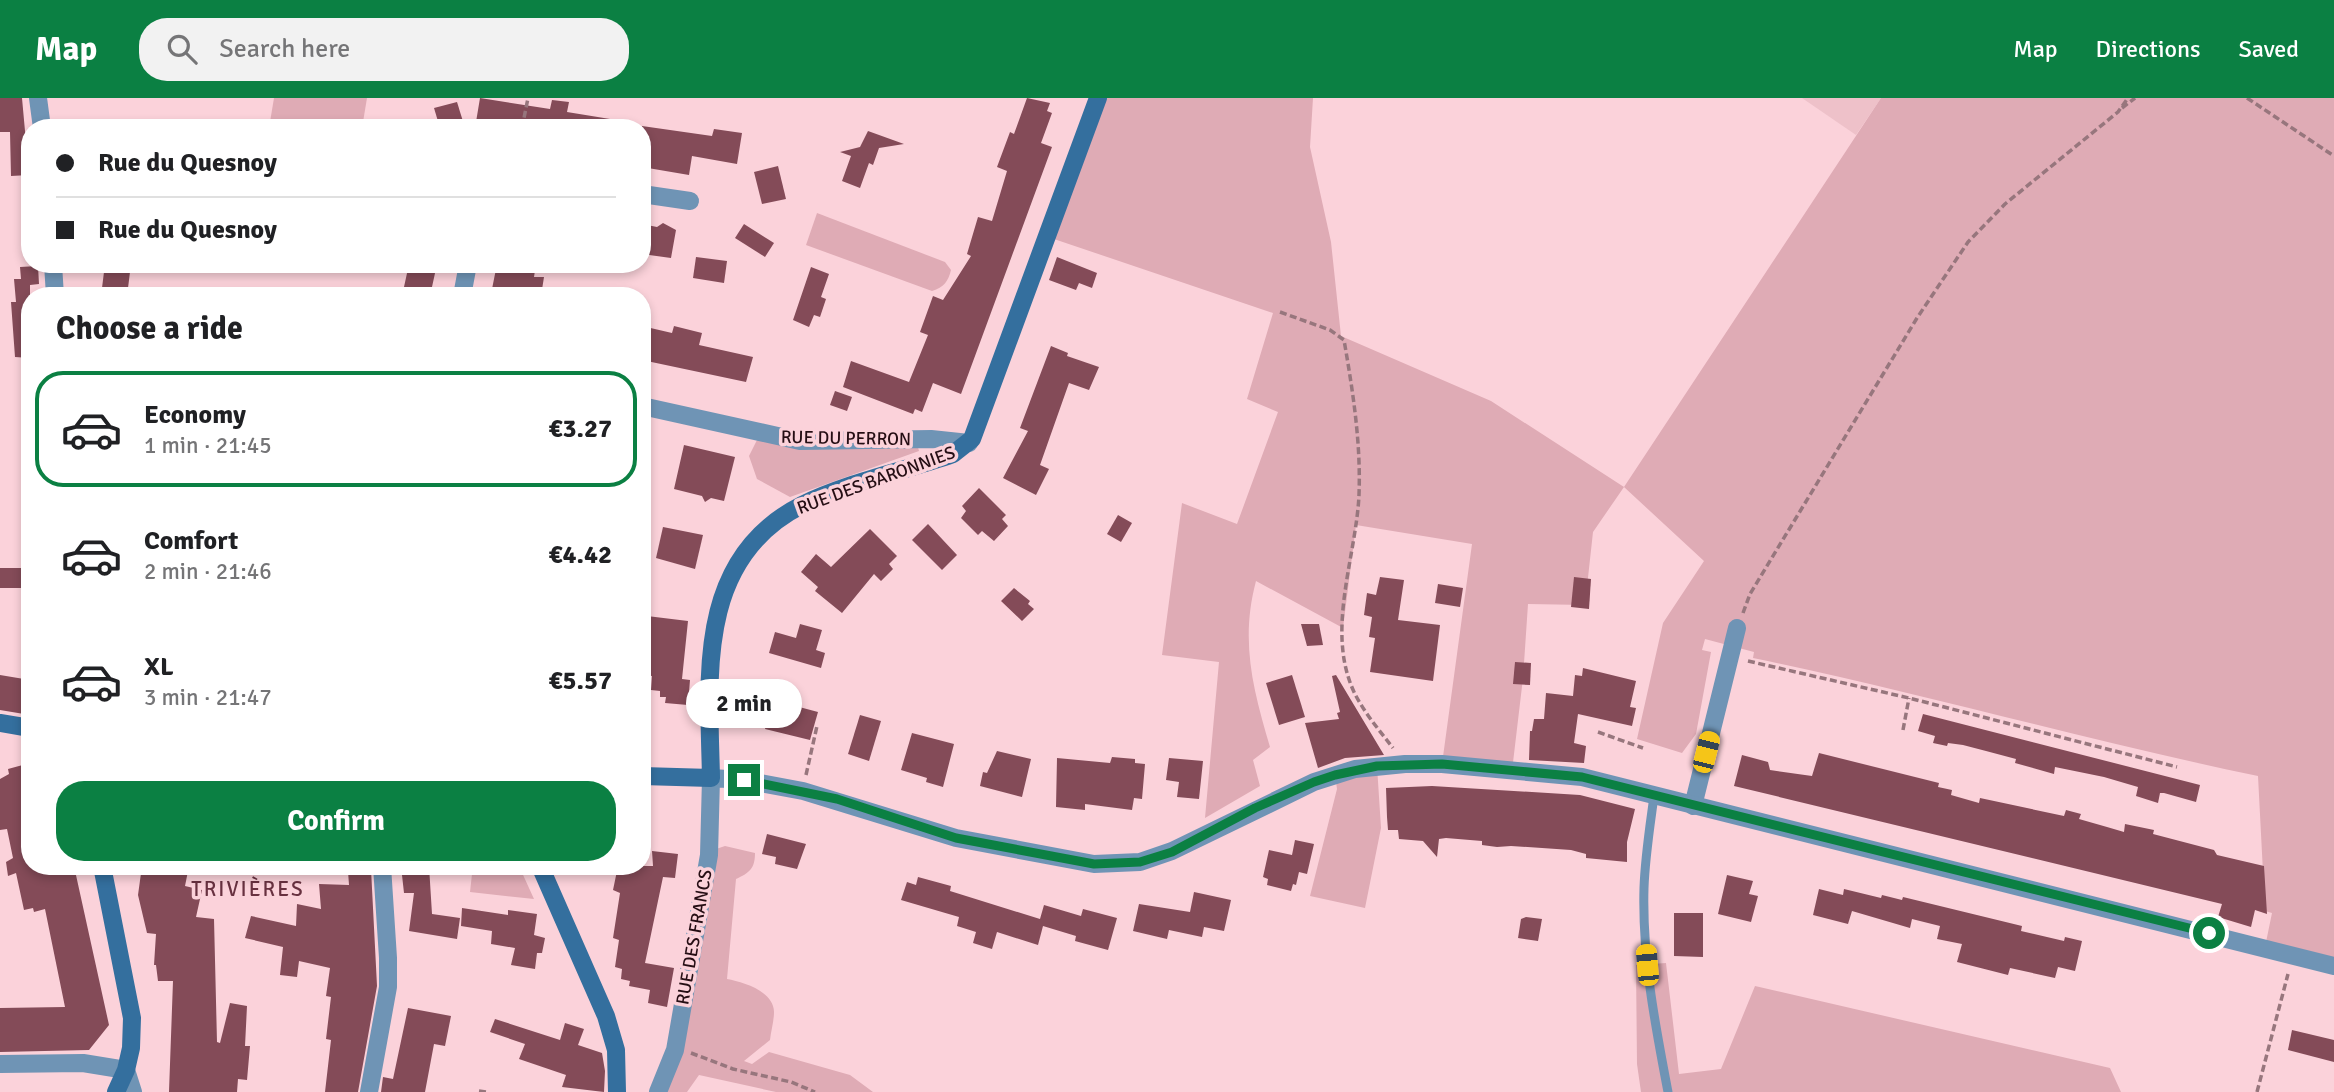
<!DOCTYPE html>
<meta charset="utf-8">
<style>
:root{--surface:#fff;--page:#f2f2f2;--text:#202124;--muted:#757577;--line:#e0e0e0;--accent:#0b8043}
body{margin:0;font-family:Signika,sans-serif;background:var(--page);color:var(--text);height:100vh;display:flex;flex-direction:column;font-size:26px;white-space:nowrap}
*{box-sizing:border-box;margin:0}
p{font-size:23px;color:var(--muted)}
.icon{flex:none;width:38px;height:38px;fill:none;stroke:currentColor;stroke-width:2;stroke-linecap:round;stroke-linejoin:round}
.map{position:relative;flex:1;overflow:hidden}
.details{position:absolute;left:21px;top:189px;width:630px;height:588px;display:flex;flex-direction:column;background:var(--surface);border-radius:28px;box-shadow:0 4px 10px #0003}
.details>*{flex:none}
.top-card{position:absolute;left:21px;top:21px;width:630px;height:154px;border-radius:28px;box-shadow:0 4px 10px #0003;display:grid;align-content:center;height:154px;padding:0 35px;background:var(--surface)}
.end{position:absolute;width:32px;height:32px;margin:-16px;border:9px solid #0b8043;background:#fff;box-shadow:0 0 0 4px #fff}
.from{border-radius:50%}
.bubble{position:absolute;height:49px;border-radius:24px;background:var(--surface);box-shadow:0 4px 10px #0003;font-size:23px;font-weight:700;line-height:49px;text-align:center}
.car{position:absolute;width:21px;height:42px;margin:-21px -10px;border-radius:9px;box-shadow:0 0 5px 2px #0007;background:linear-gradient(#f5c518 24%,#345 0 40%,#f5c518 0 76%,#345 0 86%,#f5c518 0)}
.top-card b{display:flex;align-items:center;gap:24px;height:66px;font-size:26px}
.top-card b+b{border-top:2px solid var(--line)}
.top-card i{width:18px;height:18px;background:var(--text)}
ul{padding:0;list-style:none}
li{display:flex;align-items:center;gap:21px;height:116px;margin:0 14px 10px;padding:0 21px;border:4px solid transparent;border-radius:28px}
li div{flex:1}
li b{display:block;font-size:26px}
li em{font-style:normal;font-weight:700}
li.current{border-color:var(--accent)}
li>.icon{width:63px;height:63px;stroke-width:1.5}
h2{padding:0 35px;font-size:32px;line-height:84px}
.action{display:flex;gap:14px;margin-top:auto;padding:14px 35px}
.action a{flex:1;height:80px;border-radius:28px;background:var(--accent);color:#fff;font-size:28px;font-weight:700;line-height:80px;text-align:center}
header{display:flex;align-items:center;gap:42px;box-sizing:border-box;height:98px;padding:0 35px;background:var(--accent);color:#fff}
header strong{font-size:33px}
nav{display:flex;gap:38px;margin-inline-start:auto;font-size:24px}
.search{width:490px;height:63px;background:var(--page);display:flex;align-items:center;gap:18px;box-sizing:border-box;padding:0 24px;border-radius:28px;color:var(--muted);font-size:26px}
.map>svg:first-child{display:block}
.built{fill:#eec1c9}
.green{fill:#dfabb5}
.building{fill:#844b58}
.lines{fill:none;stroke-linecap:round;stroke-linejoin:round}
.path{stroke:#97767d;stroke-width:3.5;stroke-dasharray:7 3.5;stroke-linecap:butt}
.lane{stroke:#6f94b5;stroke-width:9}
.street{stroke:#6f94b5;stroke-width:18}
.secondary{stroke:#346f9e;stroke-width:18}
.route{stroke:#0b8043;stroke-width:9}
.labels{text-anchor:middle;dominant-baseline:central;stroke-width:7;stroke-linejoin:round;paint-order:stroke}
.street-label{font-size:18px;fill:#250e14;stroke:#fbd2da}
.quarter-label{font-size:21px;letter-spacing:2px;fill:#683140;stroke:#fbd2da}
</style>
<header>
<strong>Map</strong>
<div class="search"><svg class="icon" aria-label="search" viewBox="0 0 24 24"><circle cx="10" cy="10" r="6"/><path d="M15 15l6 6"/></svg>Search here</div>
<nav><a>Map</a><a>Directions</a><a>Saved</a></nav>
</header>
<div class="map">
<svg width="2334" height="994" viewBox="0 0 2334 994">
<rect width="100%" height="100%" fill="#fbd2da"/>
<polygon class="built" points="1802,0 1881,0 1856,37"/>
<g class="green">
<polygon points="274,0 367,0 362,30 269,30"/>
<path d="M1098,0H1313L1310,49L1331,144L1341,238L1491,303L1624,389L1881,0H2334V868L2265,849L2272,815L2265,813L2258,678C2089,643 1922,595 1753,560L1754,554L1705,541L1702,552L1711,554L1696,636L1682,655L1637,641L1663,525L1704,463L1624,389L1593,434L1585,507L1528,506L1523,580L1512,673L1442,666L1472,446L1356,427L1343,530L1256,483C1240,543 1253,591 1270,649L1253,662L1260,688L1205,720L1219,564L1162,557L1182,405L1237,426L1278,314L1247,301L1273,215L1048,139Z"/>
<path d="M817,115L945,164L951,172C948,184 944,189 932,193L806,147Z"/>
<polygon points="760,336 916,342 919,353 790,399 757,381 749,358"/>
<polygon points="1377,668 1381,730 1365,810 1310,798 1337,691 1335,677"/>
<path d="M725,748L755,755C755,771 749,775 736,781L727,881C743,884 774,893 774,914C774,923 771,933 770,942L744,963L752,966L769,954L850,977L873,994H776L699,977L687,994H665L716,751Z"/>
<polygon points="483,768 519,768 534,801 470,794 472,776 482,775"/>
<polygon points="1666,865 1679,976 1721,971 1755,888 2110,970 2121,994 1641,994 1637,966 1636,867"/>
</g>
<g class="building">
<polygon points="0,0 22,0 29,77 11,78 10,34 0,34"/>
<polygon points="480,0 550,11 552,2 569,4 567,14 610,21 609,30 502,30 476,24"/>
<polygon points="1027,0 1050,5 1047,13 1052,15 1041,45 1052,49 961,296 933,285 922,314 915,311 913,316 843,289 851,263 909,284 928,237 920,234 933,198 943,202 971,158 967,156 978,119 992,123 1007,73 997,69 1010,34 1014,36"/>
<polygon points="457,4 465,30 440,30 434,10"/>
<polygon points="642,28 712,38 714,31 742,35 737,66 692,58 689,77 642,69"/>
<polygon points="868,33 904,46 879,50 873,67 869,65 860,90 842,83 851,58 840,54 860,49"/>
<polygon points="778,68 786,101 762,106 754,74"/>
<polygon points="663,125 676,132 671,160 642,156 642,126 657,129"/>
<polygon points="744,126 774,145 765,159 735,140"/>
<polygon points="696,159 727,163 724,185 693,180"/>
<polygon points="1057,159 1097,175 1092,190 1079,185 1076,192 1049,182"/>
<polygon points="105,166 131,166 127,198 101,198"/>
<polygon points="409,166 437,166 430,198 402,198"/>
<polygon points="497,166 536,166 534,179 544,179 541,198 492,191"/>
<polygon points="38,168 39,186 30,187 30,260 15,259 11,204 16,204 14,181 21,181 20,169"/>
<polygon points="811,169 829,176 821,199 826,201 820,219 814,217 809,229 793,222"/>
<polygon points="642,228 672,235 674,228 702,235 699,247 753,259 746,284 642,262"/>
<polygon points="1051,248 1068,255 1067,258 1099,269 1089,292 1069,285 1040,367 1049,371 1036,397 1003,380 1028,333 1020,330"/>
<polygon points="835,293 852,299 847,313 830,307"/>
<polygon points="684,347 735,359 724,403 711,400 705,404 702,398 674,391"/>
<polygon points="979,390 1006,417 1002,421 1008,428 994,443 982,433 978,437 961,420 966,413 962,408"/>
<polygon points="1118,417 1132,425 1121,444 1107,436"/>
<polygon points="928,426 957,457 942,472 912,442"/>
<polygon points="663,429 703,437 695,471 656,460"/>
<polygon points="870,431 897,458 889,466 893,471 881,483 874,476 842,515 815,493 818,489 801,474 816,456 831,469"/>
<rect x="0" y="470" width="30" height="20"/>
<polygon points="1380,479 1404,482 1398,522 1440,527 1433,583 1370,574 1375,540 1369,539 1372,519 1364,517 1367,495 1376,497"/>
<polygon points="1574,479 1591,481 1589,511 1571,509"/>
<polygon points="1438,486 1463,490 1460,509 1435,505"/>
<polygon points="1014,490 1030,503 1028,506 1034,511 1022,523 1001,503"/>
<polygon points="647,518 688,523 682,581 690,582 688,607 665,605 666,599 660,599 660,593 651,592 652,578 642,577"/>
<polygon points="800,526 822,532 816,552 825,555 821,570 769,555 775,534 796,540"/>
<polygon points="1301,526 1319,526 1323,547 1307,548"/>
<polygon points="1515,564 1531,565 1530,587 1513,586"/>
<polygon points="1583,570 1636,583 1630,609 1636,610 1632,628 1578,616 1574,645 1586,648 1584,665 1529,662 1530,633 1532,633 1534,621 1544,621 1546,595 1573,598 1575,577 1582,578"/>
<polygon points="0,577 30,582 30,617 0,612"/>
<polygon points="1292,577 1305,619 1279,627 1266,585"/>
<polygon points="1336,577 1384,657 1345,660 1318,670 1305,625 1339,621 1337,615 1340,614 1332,578"/>
<polygon points="773,602 818,614 810,642 765,631"/>
<polygon points="1923,616 2200,687 2196,704 2164,695 2160,695 2158,705 2136,698 2138,689 2104,679 2055,669 2054,676 2015,665 2016,661 1986,653 1963,647 1948,645 1947,648 1933,645 1935,638 1918,633"/>
<polygon points="860,617 881,623 869,663 848,656"/>
<polygon points="912,635 954,646 943,689 926,684 927,680 901,672"/>
<polygon points="997,653 1031,661 1022,699 980,688 983,674 987,675"/>
<polygon points="1819,655 1939,685 1938,689 1952,692 1951,697 1979,705 1980,700 2064,718 2066,712 2081,716 2079,721 2107,729 2124,734 2125,726 2154,732 2153,736 2214,752 2217,757 2264,768 2267,816 2255,812 2251,829 2218,819 2222,806 1734,688 1742,657 1768,664 1770,672 1812,678"/>
<polygon points="1112,659 1135,661 1135,665 1145,666 1142,701 1134,700 1132,712 1085,706 1085,712 1056,709 1057,660 1110,665"/>
<polygon points="1169,660 1203,663 1199,701 1177,699 1179,684 1166,682"/>
<polygon points="30,665 30,768 74,768 109,927 89,952 0,954 0,910 65,909 45,811 34,814 33,810 24,812 16,775 8,778 6,764 13,760 7,731 0,732 0,681 9,676 8,671"/>
<polygon points="1432,688 1580,697 1635,711 1627,744 1627,764 1586,760 1586,756 1571,752 1511,748 1497,749 1482,747 1482,743 1446,740 1439,741 1437,759 1423,743 1399,741 1398,732 1388,732 1387,719 1386,690"/>
<polygon points="767,736 806,746 797,771 775,766 776,759 762,756"/>
<polygon points="1295,742 1314,746 1307,776 1299,774 1296,787 1293,786 1291,793 1267,787 1268,781 1263,779 1269,752 1292,757"/>
<polygon points="652,753 678,756 675,780 663,779 645,865 674,870 667,909 648,905 650,892 629,888 630,883 621,881 622,871 615,869 619,842 613,840 620,795 613,792 618,768 653,768"/>
<polygon points="142,768 189,768 185,788 202,792 196,819 214,821 217,944 220,945 230,905 247,908 245,948 250,948 247,982 238,981 237,994 169,994 173,883 158,883 156,867 154,867 156,836 147,835 138,797"/>
<polygon points="401,768 429,768 432,816 460,820 457,841 409,833 414,795 404,795"/>
<polygon points="371,771 377,888 358,994 325,994 331,942 326,941 331,899 326,898 330,870 299,863 297,879 280,877 283,849 245,840 251,818 296,828 297,806 321,811 319,786 349,787 348,773"/>
<polygon points="1727,777 1753,783 1749,796 1758,798 1751,824 1718,816"/>
<polygon points="918,779 951,788 950,793 1040,821 1044,807 1081,818 1083,811 1117,820 1108,852 1075,843 1076,838 1043,828 1038,847 997,834 992,851 973,845 976,834 957,828 959,819 901,802 907,784 916,787"/>
<polygon points="1819,791 1843,797 1844,791 1881,800 1882,797 1902,802 1903,799 2022,828 2021,833 2064,843 2065,839 2082,843 2075,873 2058,869 2055,880 2010,870 2008,877 1957,864 1962,846 1937,841 1940,828 1912,821 1910,830 1852,813 1848,826 1813,817"/>
<polygon points="1194,794 1231,802 1224,833 1204,829 1202,839 1169,832 1167,841 1133,833 1139,806 1190,814"/>
<polygon points="462,810 508,817 508,812 537,816 534,837 545,840 542,855 537,855 535,871 511,867 515,850 491,846 492,833 461,828"/>
<polygon points="1674,815 1703,815 1703,859 1674,858"/>
<polygon points="1526,819 1542,821 1538,843 1518,840 1521,821"/>
<polygon points="408,910 451,918 445,948 434,946 425,994 381,994 383,979 393,981"/>
<polygon points="495,921 560,942 565,925 584,931 578,947 602,955 605,973 604,994 562,989 566,977 519,961 525,946 490,934"/>
<polygon points="2292,932 2334,942 2334,964 2288,952"/>
</g>
<g class="lines">
<g class="path">
<polyline points="2247,0 2334,58"/>
<polyline points="2122,10 2135,0"/>
<polyline points="522,30 528,0"/>
<path d="M1280,214L1330,232L1344,242C1353,294 1361,345 1359,397C1356,461 1324,536 1356,598C1366,617 1380,633 1393,650"/>
<polyline points="1743,515 1750,496 1917,220 1968,144 2005,106 2118,14 2128,0"/>
<polyline points="1748,563 1909,600 2177,669"/>
<polyline points="1903,632 1909,600"/>
<polyline points="1598,634 1643,650"/>
<polyline points="806,677 817,628"/>
<polyline points="691,955 733,971 791,984 815,994"/>
<polyline points="479,993 486,994"/>
<polyline points="2257,994 2288,876"/>
</g>
<path class="lane" d="M1654,698C1650,728 1645,759 1644,790C1642,859 1655,926 1668,994"/>
<g class="street">
<polyline points="38,0 42,30"/>
<polyline points="642,96 690,103"/>
<polyline points="53,166 55,198"/>
<polyline points="462,198 468,166"/>
<polyline points="642,308 800,343 931,341 969,345"/>
<polyline points="1693,708 1737,530"/>
<polyline points="0,966 83,965 126,972 133,994"/>
<polyline points="369,994 388,889 388,860 382,768"/>
<polyline points="658,994 675,952 709,757 711,680 744,682 803,693 956,740 1094,766 1140,764 1172,753 1314,684 1355,671 1405,666 1442,666 1582,679 2334,868"/>
</g>
<g class="secondary">
<polyline points="0,625 30,630"/>
<path d="M642,678L711,680C709,580 695,461 802,407C848,384 905,373 953,356L972,341L1098,0"/>
<polyline points="102,768 132,920 131,950 126,972 116,994"/>
<polyline points="540,768 606,918 616,952 617,994"/>
</g>
</g>
<g class="lines">
<polyline class="route" points="744,682 837,701 956,740 1094,766 1140,764 1172,754 1255,710 1314,684 1335,677 1377,668 1442,666 1582,679 2209,835"/>
</g>
<g class="labels">
<g class="street-label">
<text transform="translate(846 340) rotate(1)">RUE DU PERRON</text>
<text transform="translate(876 382) rotate(-20)">RUE DES BARONNIES</text>
<text transform="translate(694 839) rotate(-80)">RUE DES FRANCS</text>
</g>
<g class="quarter-label">
<text x="248" y="791">TRIVIÈRES</text>
</g>
</g>
</svg>
<i class="end from" style="left:2209px;top:835px"></i>
<i class="end" style="left:744px;top:682px"></i>
<div class="bubble" style="left:686px;top:581px;width:116px">2 min</div>
<i class="car" style="left:1706px;top:654px;rotate:14deg"></i>
<i class="car" style="left:1647px;top:867px;rotate:355deg"></i>
<div class="top-card">
<b><i class="from"></i>Rue du Quesnoy</b>
<b><i></i>Rue du Quesnoy</b>
</div>
<section class="details">
<h2>Choose a ride</h2>
<ul>
<li class="current"><svg class="icon" aria-label="car" viewBox="0 0 24 24"><path d="M5 17H2v-5l4-1 3-4h7l3 4 3 1v5h-3M9 17h6M6 11h13"/><circle cx="7" cy="17" r="2"/><circle cx="17" cy="17" r="2"/></svg><div><b>Economy</b><p>1 min · 21:45</p></div><em>€3.27</em></li>
<li><svg class="icon" aria-label="car" viewBox="0 0 24 24"><path d="M5 17H2v-5l4-1 3-4h7l3 4 3 1v5h-3M9 17h6M6 11h13"/><circle cx="7" cy="17" r="2"/><circle cx="17" cy="17" r="2"/></svg><div><b>Comfort</b><p>2 min · 21:46</p></div><em>€4.42</em></li>
<li><svg class="icon" aria-label="car" viewBox="0 0 24 24"><path d="M5 17H2v-5l4-1 3-4h7l3 4 3 1v5h-3M9 17h6M6 11h13"/><circle cx="7" cy="17" r="2"/><circle cx="17" cy="17" r="2"/></svg><div><b>XL</b><p>3 min · 21:47</p></div><em>€5.57</em></li>
</ul>
<div class="action"><a>Confirm</a></div>
</section>
</div>
